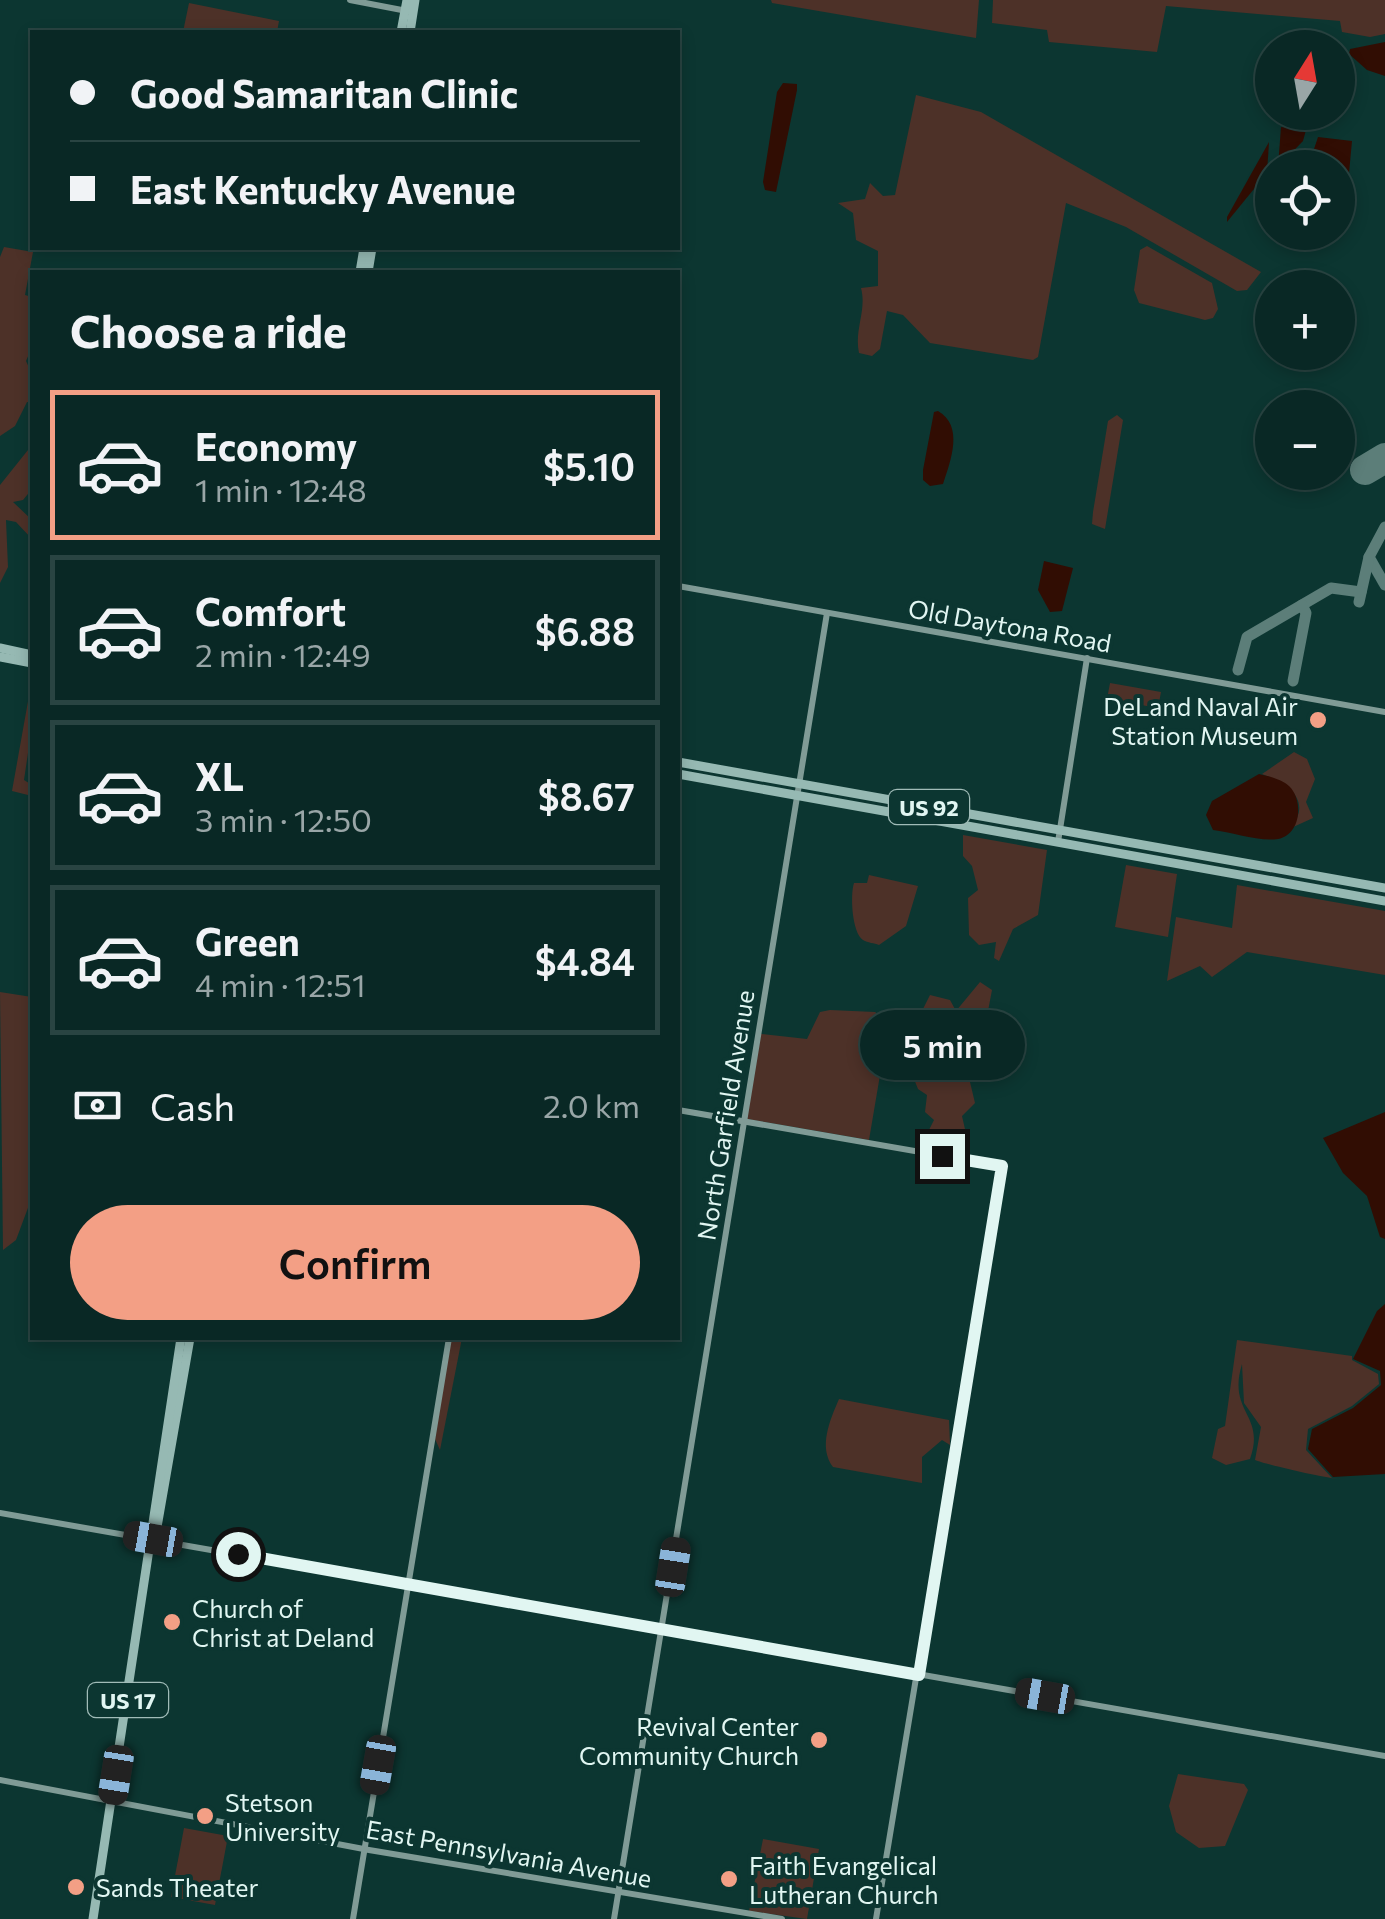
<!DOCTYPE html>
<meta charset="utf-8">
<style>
:root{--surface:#092825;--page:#173432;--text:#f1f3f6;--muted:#99a6a7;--line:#294442;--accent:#f39f85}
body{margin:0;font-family:Commissioner,sans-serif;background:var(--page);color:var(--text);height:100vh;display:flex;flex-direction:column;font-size:38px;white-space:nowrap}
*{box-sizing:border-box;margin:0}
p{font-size:32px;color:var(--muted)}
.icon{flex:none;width:55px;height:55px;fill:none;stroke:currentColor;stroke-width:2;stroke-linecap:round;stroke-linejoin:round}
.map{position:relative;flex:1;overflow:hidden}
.details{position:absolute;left:30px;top:270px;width:650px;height:1070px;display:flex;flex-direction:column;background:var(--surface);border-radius:0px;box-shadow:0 5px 15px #0003,0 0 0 2px var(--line)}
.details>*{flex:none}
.top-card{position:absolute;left:30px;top:30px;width:650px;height:220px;border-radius:0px;box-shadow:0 5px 15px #0003,0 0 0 2px var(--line);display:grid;align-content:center;height:220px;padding:0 40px;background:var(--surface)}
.needle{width:65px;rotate:11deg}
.tools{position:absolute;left:1255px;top:30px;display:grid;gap:20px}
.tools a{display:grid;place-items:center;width:100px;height:100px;border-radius:50%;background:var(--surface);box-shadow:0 5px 15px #0003,0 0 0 2px var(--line);font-size:50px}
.end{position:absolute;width:45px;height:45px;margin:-22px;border:12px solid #e1f6f2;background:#111;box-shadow:0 0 0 5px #111}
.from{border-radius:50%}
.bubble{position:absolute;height:70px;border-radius:35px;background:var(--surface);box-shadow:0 5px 15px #0003,0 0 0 2px var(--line);font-size:32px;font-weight:600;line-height:70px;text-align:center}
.car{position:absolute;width:30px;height:60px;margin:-30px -15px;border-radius:12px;box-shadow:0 0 8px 2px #0007;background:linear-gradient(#222 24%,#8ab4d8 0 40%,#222 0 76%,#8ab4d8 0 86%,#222 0)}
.top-card b{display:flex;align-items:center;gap:35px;height:95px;font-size:38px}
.top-card b+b{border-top:2px solid var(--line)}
.top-card i{width:25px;height:25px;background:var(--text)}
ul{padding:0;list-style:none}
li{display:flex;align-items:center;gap:30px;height:150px;margin:0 20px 15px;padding:0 20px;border:5px solid var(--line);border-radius:0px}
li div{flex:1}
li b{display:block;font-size:38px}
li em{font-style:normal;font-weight:600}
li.selected{border-color:var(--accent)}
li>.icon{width:90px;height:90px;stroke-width:1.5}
h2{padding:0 40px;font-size:45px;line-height:120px}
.pay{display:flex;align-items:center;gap:25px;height:110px;padding:0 40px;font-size:38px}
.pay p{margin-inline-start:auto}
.primary-button{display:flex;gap:20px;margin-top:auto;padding:20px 40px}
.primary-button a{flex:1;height:115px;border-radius:60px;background:var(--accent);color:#111;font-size:40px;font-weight:600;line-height:115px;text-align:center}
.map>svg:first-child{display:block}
.green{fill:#4d3128}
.water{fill:#310d03}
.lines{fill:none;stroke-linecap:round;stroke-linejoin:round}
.taxiway{stroke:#5c7e79;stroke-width:11}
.runway{stroke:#5c7e79;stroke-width:30}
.secondary{stroke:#809b96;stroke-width:6}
.primary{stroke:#96b9b3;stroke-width:9}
.route{stroke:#e1f6f2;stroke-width:12}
.poi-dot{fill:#f39f85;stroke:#0c3631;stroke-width:4}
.labels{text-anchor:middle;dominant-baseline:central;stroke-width:8;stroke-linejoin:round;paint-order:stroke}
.shield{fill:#0c3631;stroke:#a1bcb8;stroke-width:2.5}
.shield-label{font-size:22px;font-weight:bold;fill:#e1f6f2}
.street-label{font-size:25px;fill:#e1f6f2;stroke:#0c3631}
.poi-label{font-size:25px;fill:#e1f6f2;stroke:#0c3631;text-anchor:start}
</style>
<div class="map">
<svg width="1385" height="1919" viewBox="0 0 1385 1919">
<rect width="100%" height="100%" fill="#0c3631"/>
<g class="green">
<polygon points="771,0 979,0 976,38 772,3"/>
<polygon points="993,0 1385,0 1385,34 1370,37 1342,32 1340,21 1166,6 1157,52 1049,42 1047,30 992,23"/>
<polygon points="189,3 279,21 277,32 183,32"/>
<path d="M916,95L981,112L1261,272L1247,290L1237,291L1126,227L1066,203L1038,357L1033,360L930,343L903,315L887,311L880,349L872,356L859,353C854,330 867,310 861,288L878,286V251L856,240L853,213L838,203L865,199L870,183L883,196L895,195Z"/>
<polygon points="1147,246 1212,283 1218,309 1213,318 1205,320 1139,303 1134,290 1140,250"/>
<polygon points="4,247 33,252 25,295 32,297 32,347 26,361 32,374 32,403 27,402 15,426 0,436 0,257"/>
<polygon points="1117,415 1123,420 1105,529 1092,524 1093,512 1108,421"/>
<polygon points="32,445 32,489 23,500 13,502 32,520 32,539 16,522 6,520 8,567 0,583 0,485"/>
<polygon points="32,679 32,726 24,780 32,785 32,796 12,791"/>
<polygon points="1110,683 1161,692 1158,708 1107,699"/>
<path d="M1294,752L1307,759L1315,779L1306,802L1313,818L1291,828C1313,799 1287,783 1262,774Z"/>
<polygon points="963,835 1047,850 1038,915 1013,929 999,961 994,958 996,942 979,945 969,935 968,898 978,890 972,866 963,856"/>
<polygon points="1126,865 1177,874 1168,937 1115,927"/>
<path d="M869,875L918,886L906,926L879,945C874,943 868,943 863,940C852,933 850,895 854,883H867Z"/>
<polygon points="1237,885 1385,911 1385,975 1247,952 1212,977 1200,966 1167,981 1176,917 1232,928"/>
<polygon points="980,982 992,990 988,1011 973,1014 964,1045 981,1049 970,1082 975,1103 962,1116 967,1138 962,1146 923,1142 934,1120 925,1112 927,1095 918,1089 912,1074 889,1075 896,1048 904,1047 930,995 950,1000 956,1011"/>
<polygon points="0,992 32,997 32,1197 16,1240 3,1250"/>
<polygon points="830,1010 875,1012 889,1022 869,1140 747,1119 761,1034 807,1039 820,1012"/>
<polygon points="451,1338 462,1338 440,1450 435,1439"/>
<path d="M1237,1340L1352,1356V1360L1378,1374L1379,1384L1352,1406L1308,1429L1306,1450L1332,1478L1341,1479C1333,1480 1267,1465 1255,1460L1261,1427L1244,1403L1242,1364C1227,1413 1266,1414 1250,1459L1226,1465L1212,1458L1218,1429L1225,1426Z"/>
<path d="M839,1399L949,1420L950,1445L942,1440L922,1457V1483L833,1467C818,1447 830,1420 839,1399Z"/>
<polygon points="1178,1774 1244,1784 1248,1790 1225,1846 1199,1848 1176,1832 1169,1806"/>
<polygon points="184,1828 228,1836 215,1905 171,1897"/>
<polygon points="763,1839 819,1849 807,1919 749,1911"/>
</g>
<g class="water">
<polygon points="1385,42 1385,76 1367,70 1349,54 1350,49"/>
<polygon points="783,83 797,84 797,90 776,192 765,190 763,182 777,92"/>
<polygon points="1281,127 1306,130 1303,141 1278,167"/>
<polygon points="1318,137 1352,141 1349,173 1338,195 1338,168 1308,167"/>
<polygon points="1269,142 1267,173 1227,222 1227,217"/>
<path d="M938,411C964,426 951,460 943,484L930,486L923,480V470L934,412Z"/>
<polygon points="1044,561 1073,568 1062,611 1050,612 1038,590"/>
<path d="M1259,774C1268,776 1282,779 1289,786C1304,800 1301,835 1278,839C1259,842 1232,832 1213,830L1206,815L1212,801Z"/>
<polygon points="1385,1112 1385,1239 1380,1237 1367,1196 1343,1173 1323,1138"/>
<polygon points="1385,1304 1385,1474 1333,1477 1308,1449 1312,1429 1353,1408 1381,1385 1380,1371 1353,1359 1377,1311"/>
</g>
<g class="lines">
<g class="taxiway">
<polyline points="1380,461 1385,468"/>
<polyline points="1369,557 1385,585"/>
<polyline points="1359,602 1369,557 1385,527"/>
<polyline points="1238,670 1247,637 1331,588 1361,592"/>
<polyline points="1293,681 1306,613 1302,605"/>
</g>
<polyline class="runway" points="1365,470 1385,458"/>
<g class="secondary">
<polyline points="350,0 407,11"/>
<polyline points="678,586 1385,712"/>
<polyline points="1058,842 1087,658"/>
<polyline points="678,1110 1001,1166 876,1919"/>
<polyline points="0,1513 1385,1756"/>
<polyline points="0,1780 369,1850 782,1919"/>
<polyline points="353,1919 449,1338"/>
<polyline points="614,1919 827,613"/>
</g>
<g class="primary">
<polyline points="401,32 407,0"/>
<polyline points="410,32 415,0"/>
<polyline points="360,272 364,248"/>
<polyline points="368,272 372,248"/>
<polyline points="0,648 32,655"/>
<polyline points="0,657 32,663"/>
<polyline points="678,762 1385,888"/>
<polyline points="678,774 1385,901"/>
<polyline points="157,1527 190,1338"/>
<polyline points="93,1919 181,1338"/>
</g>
</g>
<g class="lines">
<polyline class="route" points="238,1554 919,1675 1002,1166 942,1156"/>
</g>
<g class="poi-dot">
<circle cx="1318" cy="720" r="10"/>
<circle cx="172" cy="1622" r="10"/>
<circle cx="819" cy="1740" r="10"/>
<circle cx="205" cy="1816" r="10"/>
<circle cx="729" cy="1879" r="10"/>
<circle cx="76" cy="1887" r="10"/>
</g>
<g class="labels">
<g class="shield">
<rect x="889" y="790" width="80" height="34" rx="8"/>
<rect x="88" y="1683" width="80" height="34" rx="8"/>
</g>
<g class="shield-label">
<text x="929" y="807">US 92</text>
<text x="128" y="1700">US 17</text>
</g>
<g class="street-label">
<text transform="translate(1010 625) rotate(10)">Old Daytona Road</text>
<text transform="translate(725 1115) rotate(-81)">North Garfield Avenue</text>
<text transform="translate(509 1853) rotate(10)">East Pennsylvania Avenue</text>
</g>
<g class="poi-label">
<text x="1298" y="706" text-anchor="end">DeLand Naval Air<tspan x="1298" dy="29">Station Museum</tspan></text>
<text x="192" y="1608">Church of<tspan x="192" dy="29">Christ at Deland</tspan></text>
<text x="799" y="1726" text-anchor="end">Revival Center<tspan x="799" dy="29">Community Church</tspan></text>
<text x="225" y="1802">Stetson<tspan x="225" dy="29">University</tspan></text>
<text x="749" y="1865">Faith Evangelical<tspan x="749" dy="29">Lutheran Church</tspan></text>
<text x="96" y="1887">Sands Theater</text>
</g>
</g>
</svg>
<div class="tools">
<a><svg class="needle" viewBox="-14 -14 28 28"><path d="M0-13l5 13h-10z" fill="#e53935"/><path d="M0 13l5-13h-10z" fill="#99a6a7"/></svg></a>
<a><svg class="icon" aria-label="locate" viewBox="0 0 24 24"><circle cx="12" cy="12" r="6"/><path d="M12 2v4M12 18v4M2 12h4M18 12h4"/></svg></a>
<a>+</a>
<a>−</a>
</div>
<i class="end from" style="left:238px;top:1554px"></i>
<i class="end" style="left:942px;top:1156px"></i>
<div class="bubble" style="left:860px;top:1010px;width:165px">5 min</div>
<i class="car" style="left:153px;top:1539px;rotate:280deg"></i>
<i class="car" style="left:673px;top:1567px;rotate:9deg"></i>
<i class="car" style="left:1045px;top:1696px;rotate:280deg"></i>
<i class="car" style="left:378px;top:1765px;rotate:190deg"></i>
<i class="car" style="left:116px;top:1775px;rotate:189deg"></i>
<div class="top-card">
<b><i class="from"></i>Good Samaritan Clinic</b>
<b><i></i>East Kentucky Avenue</b>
</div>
<section class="details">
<h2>Choose a ride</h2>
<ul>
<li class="selected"><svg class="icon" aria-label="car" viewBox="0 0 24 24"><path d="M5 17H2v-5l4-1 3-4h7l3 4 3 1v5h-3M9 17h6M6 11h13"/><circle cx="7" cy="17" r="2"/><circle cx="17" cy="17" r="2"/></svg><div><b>Economy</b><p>1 min · 12:48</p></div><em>$5.10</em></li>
<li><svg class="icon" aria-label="car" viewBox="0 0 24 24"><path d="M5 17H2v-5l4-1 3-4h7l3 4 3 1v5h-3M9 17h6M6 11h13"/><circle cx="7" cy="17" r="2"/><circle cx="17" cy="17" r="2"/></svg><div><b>Comfort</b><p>2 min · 12:49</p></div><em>$6.88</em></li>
<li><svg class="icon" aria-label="car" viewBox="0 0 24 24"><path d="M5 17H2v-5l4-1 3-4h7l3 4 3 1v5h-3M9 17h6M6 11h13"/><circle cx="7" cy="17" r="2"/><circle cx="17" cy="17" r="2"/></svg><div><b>XL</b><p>3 min · 12:50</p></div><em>$8.67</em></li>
<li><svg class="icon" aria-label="car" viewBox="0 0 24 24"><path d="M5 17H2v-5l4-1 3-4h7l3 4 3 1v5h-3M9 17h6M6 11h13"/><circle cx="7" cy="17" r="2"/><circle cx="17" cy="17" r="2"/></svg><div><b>Green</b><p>4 min · 12:51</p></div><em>$4.84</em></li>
</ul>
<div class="pay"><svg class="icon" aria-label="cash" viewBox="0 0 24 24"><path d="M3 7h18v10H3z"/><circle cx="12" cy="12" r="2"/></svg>Cash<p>2.0 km</p></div>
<div class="primary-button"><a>Confirm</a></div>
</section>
</div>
